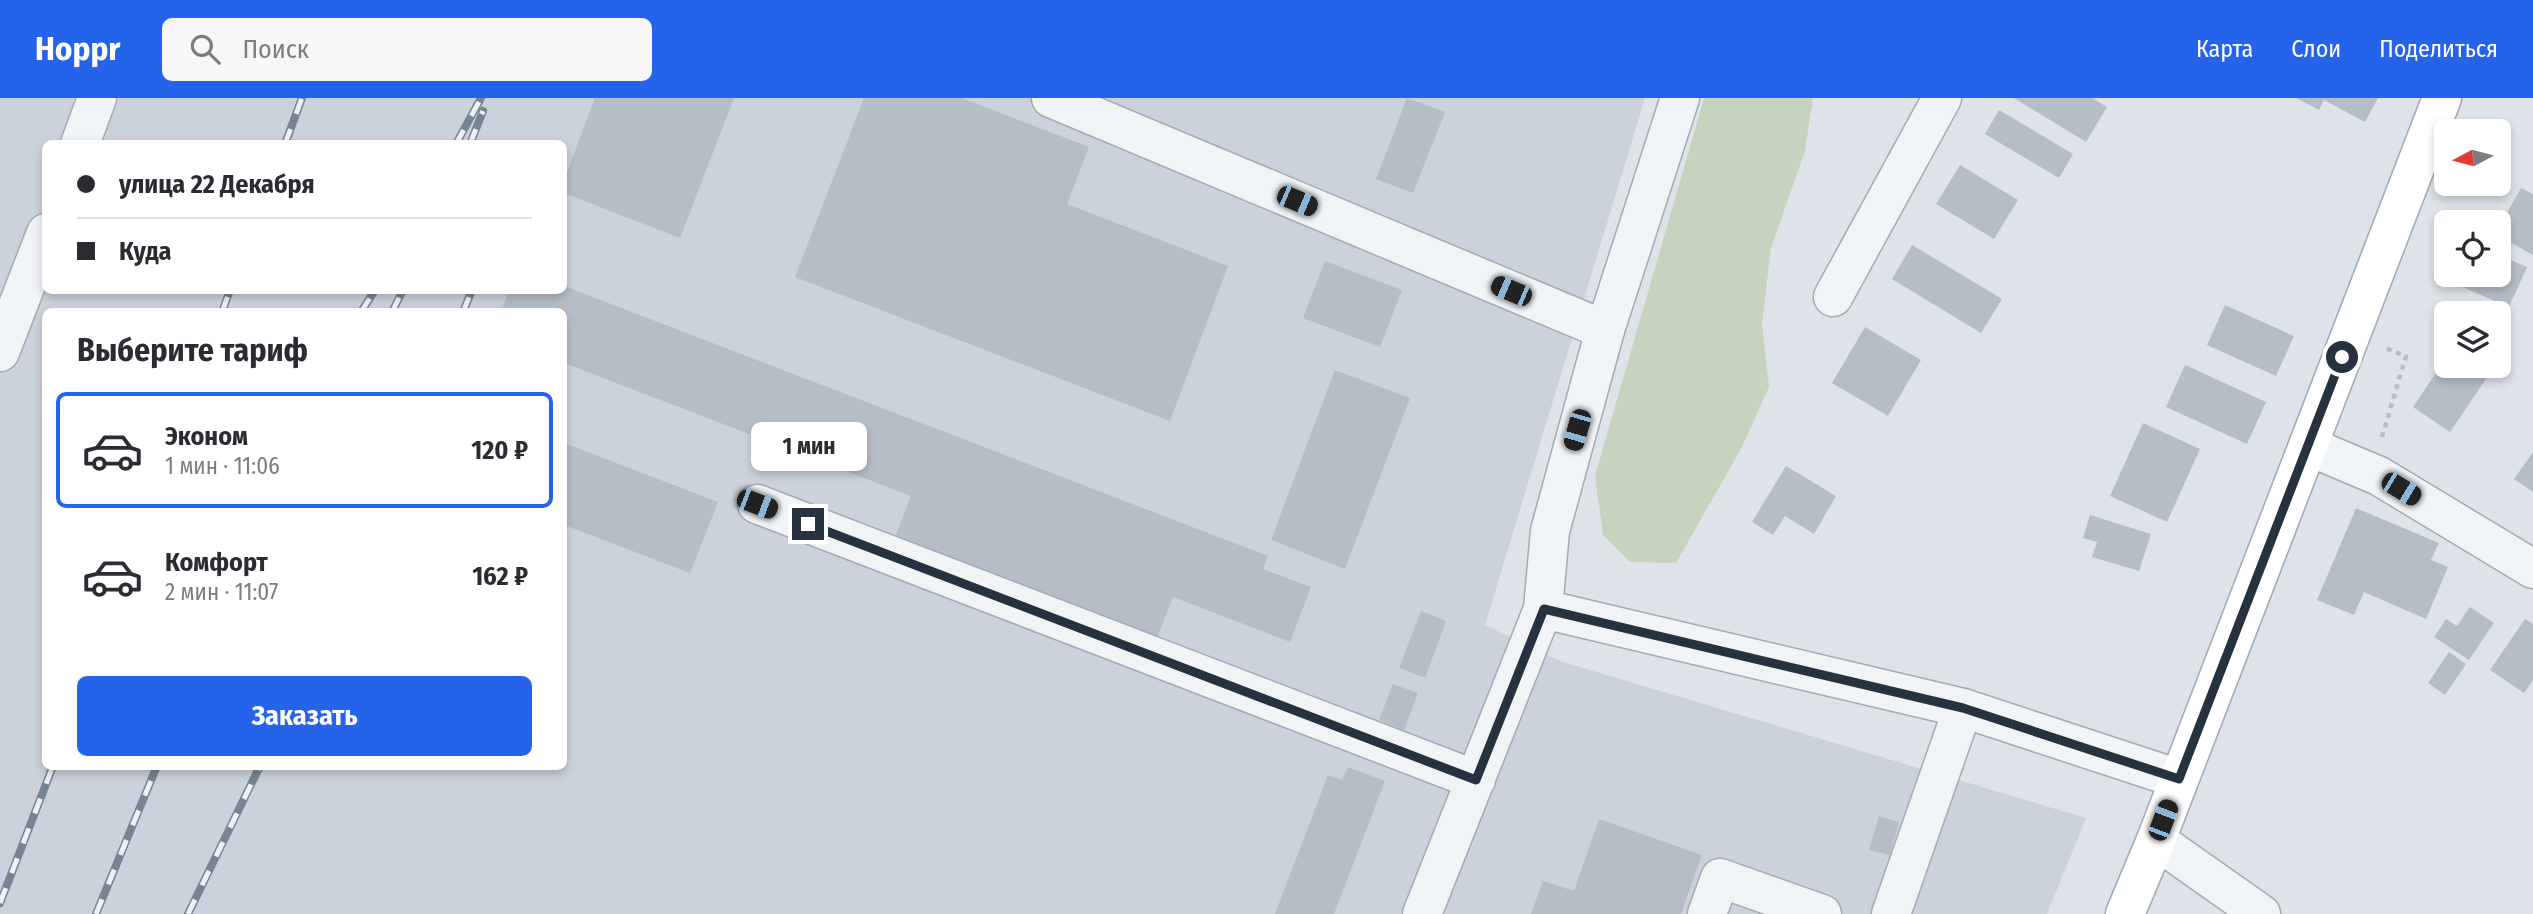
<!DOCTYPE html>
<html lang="ru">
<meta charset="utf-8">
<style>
:root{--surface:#fff;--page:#f7f7f7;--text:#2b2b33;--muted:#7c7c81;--line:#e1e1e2;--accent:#2563eb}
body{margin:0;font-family:"Fira Sans Condensed",sans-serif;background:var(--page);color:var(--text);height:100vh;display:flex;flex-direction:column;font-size:26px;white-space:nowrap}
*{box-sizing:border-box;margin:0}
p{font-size:23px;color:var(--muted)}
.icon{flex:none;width:38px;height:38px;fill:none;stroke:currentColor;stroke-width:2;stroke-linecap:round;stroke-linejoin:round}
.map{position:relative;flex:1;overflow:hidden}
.side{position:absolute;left:42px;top:210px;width:525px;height:462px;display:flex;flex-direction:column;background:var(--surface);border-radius:10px;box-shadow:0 4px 10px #0003}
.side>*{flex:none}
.hud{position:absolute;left:42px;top:42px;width:525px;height:154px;border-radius:10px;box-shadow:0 4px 10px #0003;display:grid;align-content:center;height:154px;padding:0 35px;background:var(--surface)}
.needle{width:46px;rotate:263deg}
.buttons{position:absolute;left:2434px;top:21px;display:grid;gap:14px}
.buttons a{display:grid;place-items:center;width:77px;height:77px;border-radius:10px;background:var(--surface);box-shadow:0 4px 10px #0003;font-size:35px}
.end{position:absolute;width:32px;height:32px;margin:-16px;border:9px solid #273240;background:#fff;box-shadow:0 0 0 4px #fff}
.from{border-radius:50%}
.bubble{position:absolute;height:49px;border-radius:10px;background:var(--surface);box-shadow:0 4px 10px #0003;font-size:23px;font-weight:700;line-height:49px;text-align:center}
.car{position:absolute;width:21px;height:42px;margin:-21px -10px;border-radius:9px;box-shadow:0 0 5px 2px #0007;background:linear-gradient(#222 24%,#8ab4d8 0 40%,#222 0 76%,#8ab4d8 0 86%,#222 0)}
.hud b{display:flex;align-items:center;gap:24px;height:66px;font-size:26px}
.hud b+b{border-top:2px solid var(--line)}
.hud i{width:18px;height:18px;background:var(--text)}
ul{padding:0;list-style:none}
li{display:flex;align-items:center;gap:21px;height:116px;margin:0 14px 10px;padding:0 21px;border:4px solid transparent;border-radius:10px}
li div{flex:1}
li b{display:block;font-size:26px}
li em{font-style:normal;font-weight:700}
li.selected{border-color:var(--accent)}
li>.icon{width:63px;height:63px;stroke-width:1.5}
h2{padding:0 35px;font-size:32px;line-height:84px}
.action{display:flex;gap:14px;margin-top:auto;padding:14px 35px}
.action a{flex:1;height:80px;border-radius:10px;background:var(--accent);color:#fff;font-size:28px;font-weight:700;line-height:80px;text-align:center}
header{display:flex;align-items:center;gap:42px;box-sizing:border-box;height:98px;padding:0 35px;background:var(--accent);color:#fff}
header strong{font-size:33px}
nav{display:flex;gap:38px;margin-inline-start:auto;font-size:24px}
.search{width:490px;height:63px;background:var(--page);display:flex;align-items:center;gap:18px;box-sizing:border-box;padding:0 24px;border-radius:10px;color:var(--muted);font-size:26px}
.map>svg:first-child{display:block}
.built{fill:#ccd2db;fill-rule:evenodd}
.green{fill:#c6d3bf}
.building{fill:#b5bdc6}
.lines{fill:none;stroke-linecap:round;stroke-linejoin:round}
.minor-casing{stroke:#a3aab3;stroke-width:41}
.major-casing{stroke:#9da9b5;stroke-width:41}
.path{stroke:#b8bec4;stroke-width:4.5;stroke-dasharray:5 5;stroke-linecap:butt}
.minor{stroke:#f1f4f7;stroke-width:38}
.major{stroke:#fff;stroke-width:38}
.rail-casing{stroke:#778493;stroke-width:8}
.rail{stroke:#eef2f6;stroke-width:5;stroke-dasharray:16;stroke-linecap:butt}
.route{stroke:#273240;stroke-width:9}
</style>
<header>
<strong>Hoppr</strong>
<div class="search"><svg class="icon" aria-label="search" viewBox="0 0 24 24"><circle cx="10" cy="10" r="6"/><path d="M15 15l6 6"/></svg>Поиск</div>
<nav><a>Карта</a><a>Слои</a><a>Поделиться</a></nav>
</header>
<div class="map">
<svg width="2533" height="816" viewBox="0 0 2533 816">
<rect width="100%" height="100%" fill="#dee3e9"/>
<path class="built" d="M0,0H1645L1485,527L1560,563L2086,720L2047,816H0ZM46,46H564V192H46ZM46,214H564V668H46Z"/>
<polygon class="green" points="1704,0 1813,0 1805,53 1771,150 1762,226 1769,289 1741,351 1676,465 1630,464 1603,437 1595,378"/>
<g class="building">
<polygon points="595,0 734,0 680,140 564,95 564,82"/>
<polygon points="864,0 961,0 1089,49 1067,106 1228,168 1170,323 795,179"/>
<polygon points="1407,0 1445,14 1413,95 1376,81"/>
<polygon points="2014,0 2092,0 2107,9 2086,44"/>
<polygon points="2296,0 2378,0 2365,24 2324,2 2319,12"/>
<polygon points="1999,12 2073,56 2059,80 1985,36"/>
<polygon points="1960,67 2018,102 1994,141 1936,106"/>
<polygon points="2521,90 2533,96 2533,157 2499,138 2499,129"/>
<polygon points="1912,147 2002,201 1981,235 1892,181"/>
<polygon points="2499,157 2527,169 2509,209 2448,183 2450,177 2499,177"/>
<polygon points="1325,163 1402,192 1380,249 1303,220"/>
<polygon points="564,188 1268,458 1263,471 1311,489 1290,544 1173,499 1155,545 893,445 911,398 564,265 564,214 501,214 509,192 564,192"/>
<polygon points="2225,207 2294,238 2276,278 2207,247"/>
<polygon points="1865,229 1921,262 1888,318 1832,285"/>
<polygon points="2446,260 2446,268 2466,268 2486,281 2450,334 2413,309"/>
<polygon points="2185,267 2266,304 2247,346 2166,309"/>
<polygon points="1335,272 1410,300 1345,471 1271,442"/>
<polygon points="2143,325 2200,351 2167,424 2110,398"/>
<polygon points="564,345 718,404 690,475 564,427"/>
<polygon points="2533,354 2533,394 2514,381"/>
<polygon points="1786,368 1836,398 1814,436 1785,418 1773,437 1752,424"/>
<polygon points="2356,410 2439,445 2431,462 2448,469 2426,521 2364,494 2354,517 2317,502"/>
<polygon points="2090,417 2151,436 2139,473 2092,459 2097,444 2083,440"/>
<polygon points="2470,509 2494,525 2469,562 2434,539 2446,521 2457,528"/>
<polygon points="1421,513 1446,523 1425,580 1399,570"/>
<polygon points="2525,521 2533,526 2533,582 2524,595 2490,572"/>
<polygon points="2449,554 2466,566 2445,597 2428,585"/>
<polygon points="1393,586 1418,595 1404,632 1379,622"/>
<polygon points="1348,669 1385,683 1334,816 1275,816 1328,677 1342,682"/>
<polygon points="1879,718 1899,724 1890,757 1869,752"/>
<polygon points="1599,721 1702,757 1681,816 1531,816 1543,783 1574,793"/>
</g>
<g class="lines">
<defs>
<g id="minor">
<polyline points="1051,0 1605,232"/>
<polyline points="80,46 97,0"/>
<polyline points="1833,199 1942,0"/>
<polyline points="0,254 46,135"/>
<polyline points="2308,348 2379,378 2533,471"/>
<polyline points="757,406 1476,682"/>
<polyline points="1543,511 1963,610 2179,681"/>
<polyline points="2156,742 2261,816"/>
<polyline points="1422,816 1543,511 1550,433 1605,232 1680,0"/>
<polyline points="1707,816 1720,780 1822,816"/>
<polyline points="1891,816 1963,610"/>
</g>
<polyline id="major" points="2125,816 2156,742 2442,0"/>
</defs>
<use href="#minor" class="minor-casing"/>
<use href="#major" class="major-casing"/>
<polyline class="path" points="2382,339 2406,258 2385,250"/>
<use href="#minor" class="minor"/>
<use href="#major" class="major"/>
<defs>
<g id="rail">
<polyline points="285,46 302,0"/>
<polyline points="456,46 481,0"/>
<polyline points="470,46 483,13"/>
<polyline points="222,214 230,192"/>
<polyline points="361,214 375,192"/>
<polyline points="392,214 403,192"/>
<polyline points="463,214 472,192"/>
<polyline points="0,805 53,668"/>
<polyline points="96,816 157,668"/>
<polyline points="188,816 260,668"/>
</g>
</defs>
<use href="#rail" class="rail-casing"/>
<use href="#rail" class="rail"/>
</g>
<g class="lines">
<polyline class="route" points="808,426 1476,682 1544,511 1963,610 2179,681 2342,259"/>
</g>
</svg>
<div class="buttons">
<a><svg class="needle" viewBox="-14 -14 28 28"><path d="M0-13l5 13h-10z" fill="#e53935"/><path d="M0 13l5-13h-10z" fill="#7c7c81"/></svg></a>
<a><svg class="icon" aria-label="locate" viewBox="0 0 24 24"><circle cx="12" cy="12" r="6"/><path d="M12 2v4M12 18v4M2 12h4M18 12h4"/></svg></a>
<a><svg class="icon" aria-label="layers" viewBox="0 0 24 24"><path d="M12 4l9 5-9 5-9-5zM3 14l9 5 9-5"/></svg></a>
</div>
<i class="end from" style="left:2342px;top:259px"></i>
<i class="end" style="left:808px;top:426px"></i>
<div class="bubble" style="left:751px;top:324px;width:116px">1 мин</div>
<i class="car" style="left:1297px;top:103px;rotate:113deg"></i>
<i class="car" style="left:1511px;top:193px;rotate:293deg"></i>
<i class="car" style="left:1577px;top:332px;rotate:196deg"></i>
<i class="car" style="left:2401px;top:391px;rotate:121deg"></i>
<i class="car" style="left:757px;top:406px;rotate:111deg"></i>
<i class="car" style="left:2163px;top:722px;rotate:21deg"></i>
<div class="hud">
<b><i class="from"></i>улица 22 Декабря</b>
<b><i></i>Куда</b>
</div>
<section class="side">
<h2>Выберите тариф</h2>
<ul>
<li class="selected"><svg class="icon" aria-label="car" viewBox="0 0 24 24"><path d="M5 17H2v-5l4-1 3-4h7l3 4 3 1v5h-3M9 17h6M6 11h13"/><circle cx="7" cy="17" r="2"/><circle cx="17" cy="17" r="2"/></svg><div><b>Эконом</b><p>1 мин · 11:06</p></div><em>120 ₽</em></li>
<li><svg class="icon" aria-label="car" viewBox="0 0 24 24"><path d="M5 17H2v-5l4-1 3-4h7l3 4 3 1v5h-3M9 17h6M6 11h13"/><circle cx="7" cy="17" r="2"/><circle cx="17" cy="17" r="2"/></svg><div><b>Комфорт</b><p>2 мин · 11:07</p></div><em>162 ₽</em></li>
</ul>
<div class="action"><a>Заказать</a></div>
</section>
</div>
